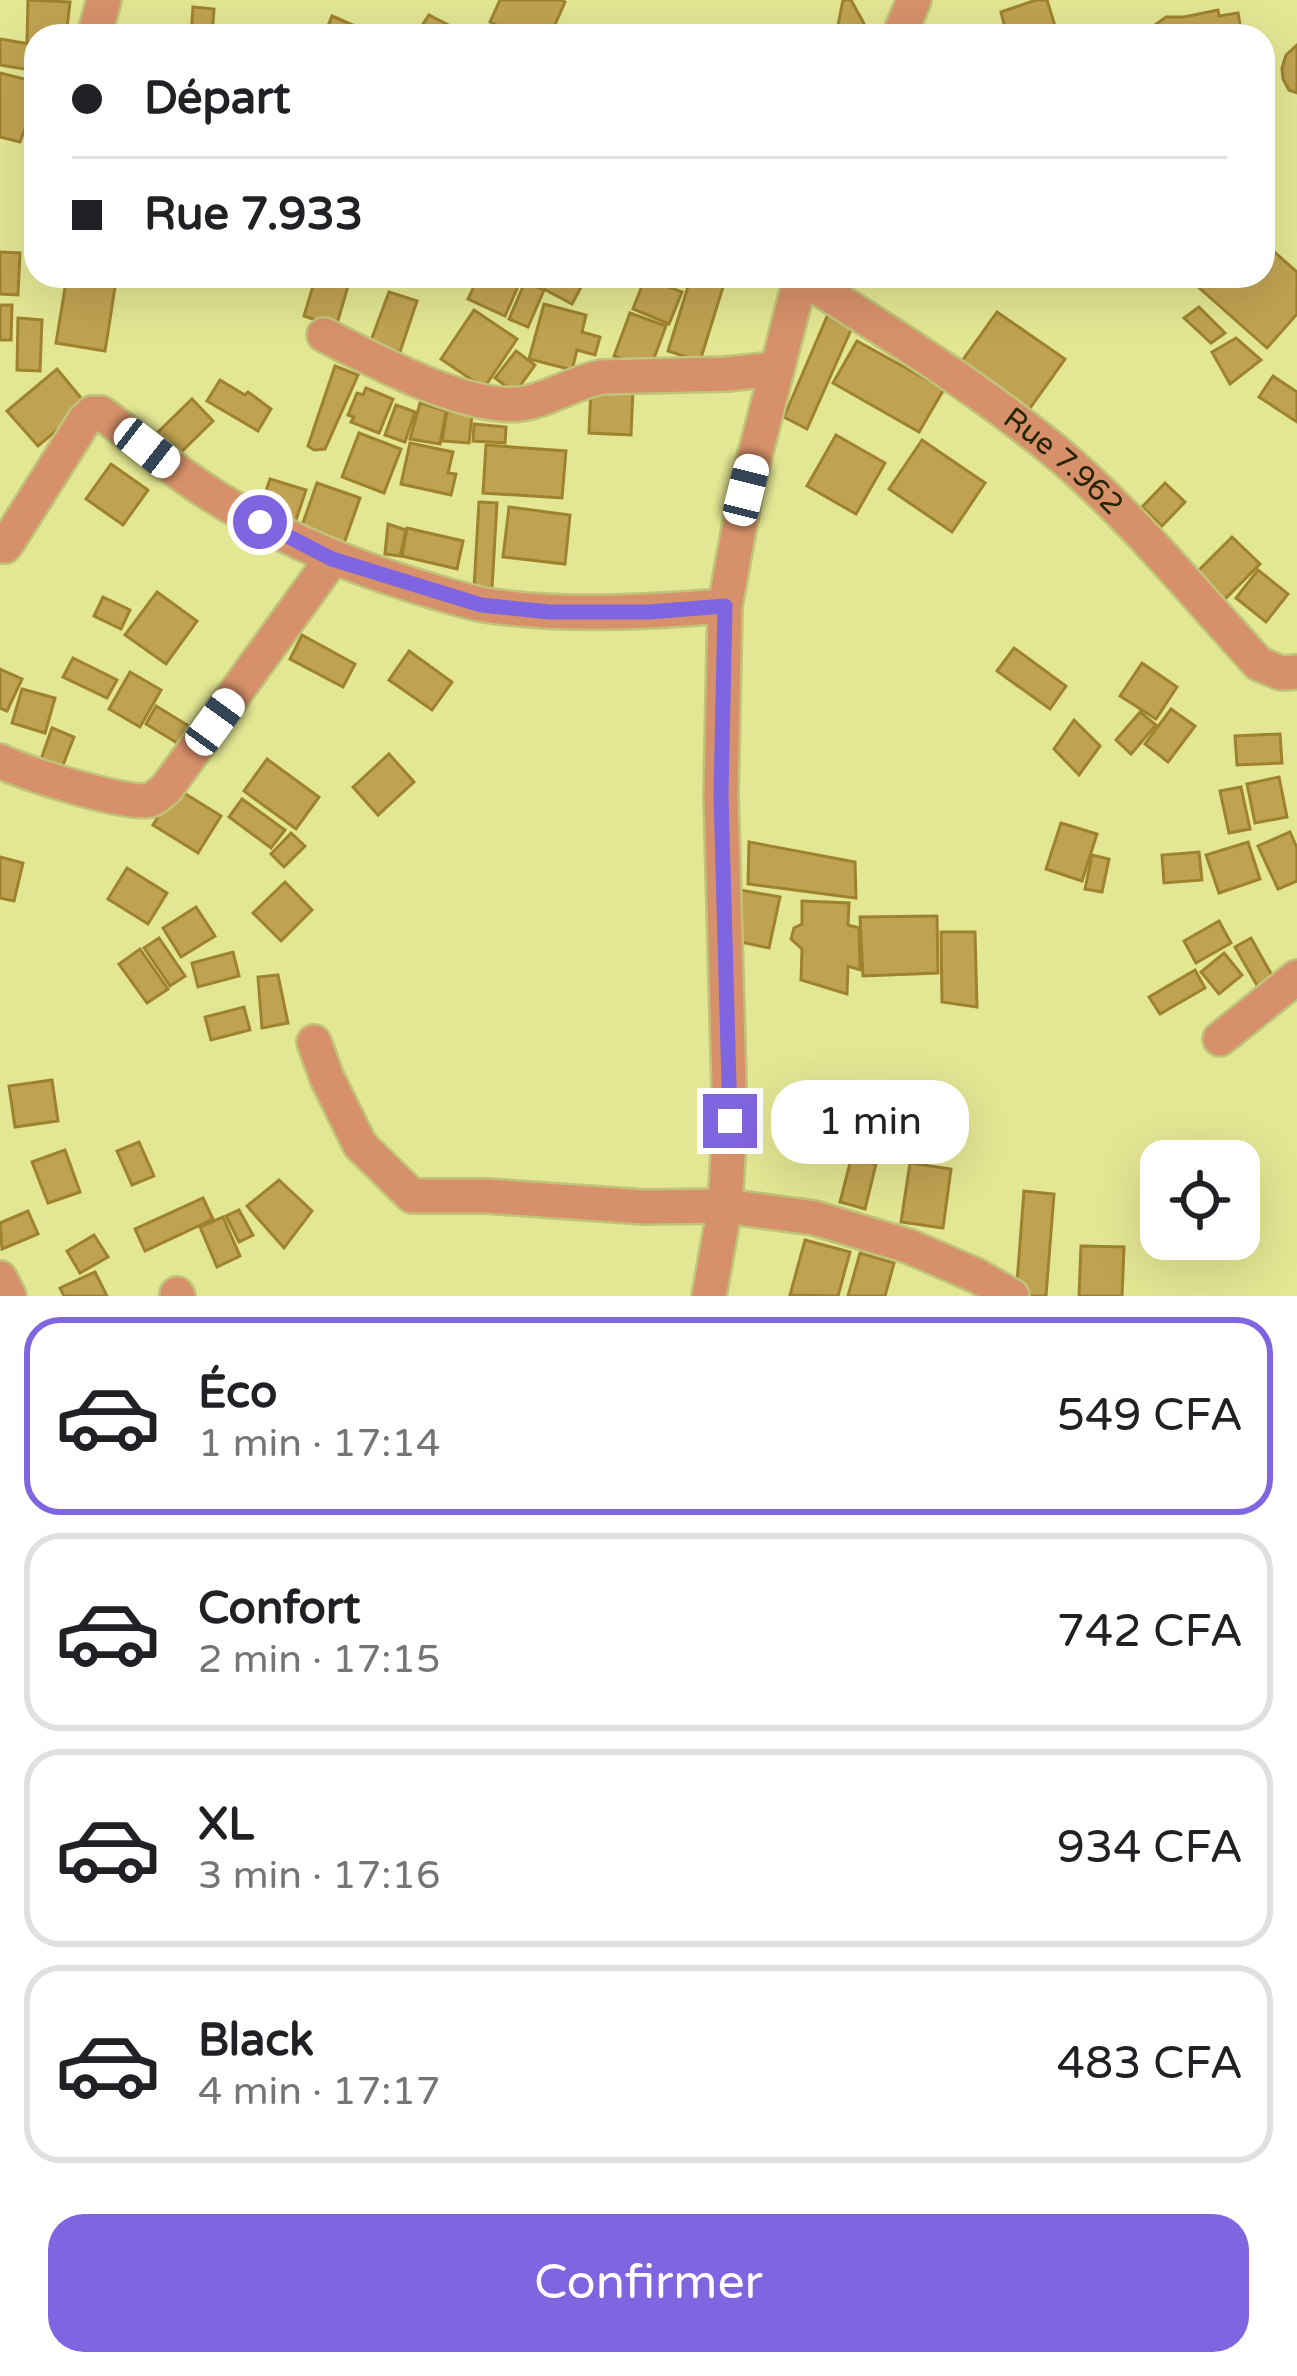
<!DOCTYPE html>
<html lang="fr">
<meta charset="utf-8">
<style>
:root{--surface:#fff;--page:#f2f2f2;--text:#202124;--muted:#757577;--line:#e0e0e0;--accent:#8065e0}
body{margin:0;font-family:"Varela Round",sans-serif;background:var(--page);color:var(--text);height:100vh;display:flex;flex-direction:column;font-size:45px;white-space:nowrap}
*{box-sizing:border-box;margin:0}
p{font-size:39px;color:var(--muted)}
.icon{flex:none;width:66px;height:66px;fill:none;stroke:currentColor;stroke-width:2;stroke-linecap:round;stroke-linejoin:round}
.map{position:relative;height:1296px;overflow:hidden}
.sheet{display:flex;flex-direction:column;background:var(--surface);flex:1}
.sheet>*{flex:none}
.top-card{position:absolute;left:24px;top:24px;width:1251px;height:264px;border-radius:36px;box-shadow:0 12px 48px #0002;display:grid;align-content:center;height:264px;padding:0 48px;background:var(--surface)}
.buttons{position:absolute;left:1140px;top:1140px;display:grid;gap:24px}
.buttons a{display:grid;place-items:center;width:120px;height:120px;border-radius:24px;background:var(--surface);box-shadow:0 12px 48px #0002;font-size:60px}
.end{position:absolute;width:54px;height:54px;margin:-27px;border:15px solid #8065e0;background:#fff;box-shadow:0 0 0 6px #fff}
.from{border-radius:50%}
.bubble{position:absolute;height:84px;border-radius:36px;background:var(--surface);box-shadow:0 12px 48px #0002;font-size:39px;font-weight:600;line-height:84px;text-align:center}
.car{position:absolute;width:36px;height:72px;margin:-36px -18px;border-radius:15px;box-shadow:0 0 9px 3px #0007;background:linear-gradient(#fff 24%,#345 0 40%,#fff 0 76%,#345 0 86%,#fff 0)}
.top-card b{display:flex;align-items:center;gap:42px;height:114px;font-size:45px}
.top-card b+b{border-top:3px solid var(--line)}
.top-card i{width:30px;height:30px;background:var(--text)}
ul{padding:21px 0 0;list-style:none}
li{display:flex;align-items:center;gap:36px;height:198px;margin:0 24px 18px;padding:0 24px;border:6px solid var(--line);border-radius:36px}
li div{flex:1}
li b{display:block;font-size:45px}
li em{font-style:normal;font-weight:600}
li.active{border-color:var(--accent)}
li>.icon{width:108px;height:108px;stroke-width:1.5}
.button{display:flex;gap:24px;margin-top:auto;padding:24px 48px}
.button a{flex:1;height:138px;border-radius:36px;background:var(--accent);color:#fff;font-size:48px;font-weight:600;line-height:138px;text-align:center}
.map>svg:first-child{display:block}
.building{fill:#c0a352;stroke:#9e822f;stroke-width:3}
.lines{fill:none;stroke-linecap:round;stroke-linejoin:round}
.minor-casing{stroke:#c1c378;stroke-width:38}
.minor{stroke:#d7916a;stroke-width:33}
.route{stroke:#8065e0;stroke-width:15}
.labels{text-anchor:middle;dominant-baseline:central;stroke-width:9;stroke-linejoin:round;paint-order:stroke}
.street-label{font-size:30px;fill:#262603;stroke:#fff}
</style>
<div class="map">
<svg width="1297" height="1296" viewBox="0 0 1297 1296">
<rect width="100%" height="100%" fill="#e3e692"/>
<g class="building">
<polygon points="28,0 70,2 66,36 36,36 36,43 27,42"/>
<polygon points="500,0 561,0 565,2 550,36 521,36 490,22"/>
<polygon points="843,0 851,0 868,31 838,25"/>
<polygon points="1036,0 1047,0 1055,26 1040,31 1041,36 1007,36 1001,12"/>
<polygon points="193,7 214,9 212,36 191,36"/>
<polygon points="1218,10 1219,16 1238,13 1242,36 1140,36 1166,17 1184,17"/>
<polygon points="429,15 470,36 415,36"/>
<polygon points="332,16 371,33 369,36 324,36"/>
<polygon points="0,39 36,45 36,71 0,65"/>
<polygon points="1297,45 1297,93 1289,90 1283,79 1282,68 1286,55"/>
<polygon points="0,73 36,82 36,98 20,142 0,137"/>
<polygon points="1263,242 1297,272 1297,314 1267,348 1188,278 1263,276"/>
<polygon points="0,252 20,253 18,295 0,294"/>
<polygon points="67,276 116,281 105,351 56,343"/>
<polygon points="316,276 351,276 336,327 304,316"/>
<polygon points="479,276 501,276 519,284 505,316 468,299"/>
<polygon points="548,276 587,276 572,304 542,288"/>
<polygon points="691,277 723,287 700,361 668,351"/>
<polygon points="645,278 682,292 669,324 633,309"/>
<polygon points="525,282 544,290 528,327 509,319"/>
<polygon points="389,292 417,301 400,352 370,343"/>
<polygon points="544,304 586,315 582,332 600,337 595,355 577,350 572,370 529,359"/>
<polygon points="0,305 12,305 11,340 0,340"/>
<polygon points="832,305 854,323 807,429 784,417"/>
<polygon points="1199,307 1225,333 1211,343 1184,318"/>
<polygon points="474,310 517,339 484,388 441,359"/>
<polygon points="997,312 1065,359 1028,411 960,364"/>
<polygon points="630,313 666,326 650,369 614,356"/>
<polygon points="18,318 42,320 40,371 17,370"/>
<polygon points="1236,338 1261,360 1230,384 1212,352"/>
<polygon points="857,341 944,389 919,432 833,383"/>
<polygon points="516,351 535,365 515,393 495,378"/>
<polygon points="335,366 358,375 325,449 314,450 308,446"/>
<polygon points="57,369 87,405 38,446 7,411"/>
<polygon points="1273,376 1297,392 1297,422 1259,397"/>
<polygon points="220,380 245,395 248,392 271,409 258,431 207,401"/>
<polygon points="591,387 633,389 631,435 589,433"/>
<polygon points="366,388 393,399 379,433 351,422 354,417 348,415 357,393 363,395"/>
<polygon points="192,399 213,421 176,457 155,435"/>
<polygon points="420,403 446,411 440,444 410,439"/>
<polygon points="396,405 415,412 405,442 385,435"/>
<polygon points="447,411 472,415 469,443 442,441"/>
<polygon points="474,424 506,427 505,443 473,441"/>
<polygon points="359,433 401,449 384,493 342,477"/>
<polygon points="836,435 885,463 856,514 807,486"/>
<polygon points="922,440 985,483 952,532 889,489"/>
<polygon points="410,443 453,452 448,473 456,474 451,495 401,484"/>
<polygon points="486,445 566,451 562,498 483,493"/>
<polygon points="111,464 148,490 123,525 86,499"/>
<polygon points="270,479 306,490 295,523 259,512"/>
<polygon points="317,483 360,498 342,549 299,534"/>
<polygon points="1165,483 1185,502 1162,526 1142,507"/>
<polygon points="479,502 497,503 492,588 474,587"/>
<polygon points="509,507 570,515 565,564 503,557"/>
<polygon points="388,524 406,530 400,556 385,554"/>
<polygon points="407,528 463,541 457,569 402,556"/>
<polygon points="1232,537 1260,564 1223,601 1196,573"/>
<polygon points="1258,570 1288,594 1266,622 1236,598"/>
<polygon points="157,592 197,621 166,664 125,635"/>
<polygon points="103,597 130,610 121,629 94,616"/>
<polygon points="302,635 355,664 343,687 290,659"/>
<polygon points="1014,648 1066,686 1050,709 997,671"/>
<polygon points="409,651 452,682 432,710 389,680"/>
<polygon points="73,658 117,680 107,698 63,677"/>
<polygon points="1142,663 1177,687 1156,719 1120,696"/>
<polygon points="0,669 22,679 7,711 0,708"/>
<polygon points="130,672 161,690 140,727 109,709"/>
<polygon points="22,689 55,698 45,733 12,723"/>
<polygon points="156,706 197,731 187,749 146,724"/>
<polygon points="1171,709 1195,726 1168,762 1145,744"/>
<polygon points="1140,712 1156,725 1131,754 1116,740"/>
<polygon points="1074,720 1100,746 1079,775 1054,749"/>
<polygon points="52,728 74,737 61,770 40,762"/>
<polygon points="1280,734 1282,763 1237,765 1235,736"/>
<polygon points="389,754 414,782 378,815 353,787"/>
<polygon points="267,759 319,797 296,829 244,791"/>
<polygon points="1279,777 1287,817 1255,823 1247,784"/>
<polygon points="1241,787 1250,829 1229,833 1220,791"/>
<polygon points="176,788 221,816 198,853 153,825"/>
<polygon points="242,799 285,830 271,848 229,817"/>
<polygon points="1061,823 1097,834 1082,881 1046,869"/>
<polygon points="1290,832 1297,848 1297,881 1278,889 1258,846"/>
<polygon points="291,833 305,846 284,867 271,854"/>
<polygon points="749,842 855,862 856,898 748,884"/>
<polygon points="1248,842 1260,879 1219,893 1206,855"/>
<polygon points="1199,852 1202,880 1164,883 1162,855"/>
<polygon points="1092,855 1109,859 1102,892 1085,889"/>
<polygon points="0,857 23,863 14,901 0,898"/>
<polygon points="127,868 167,893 148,924 108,899"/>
<polygon points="285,882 312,910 281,941 253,913"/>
<polygon points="740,890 780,897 769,948 741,942"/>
<polygon points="802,901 849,903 848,925 859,928 860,970 848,966 847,994 801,980 802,949 791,939 794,928 802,924"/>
<polygon points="196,907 215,936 181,957 163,928"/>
<polygon points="937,916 938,973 863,976 860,917"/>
<polygon points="1219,921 1231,943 1196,963 1184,941"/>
<polygon points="941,932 975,932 977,1007 942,1002"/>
<polygon points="159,938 185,976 170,986 144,948"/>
<polygon points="1251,938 1274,979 1258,987 1235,947"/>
<polygon points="140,949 168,989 147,1003 119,964"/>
<polygon points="233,952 239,976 198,987 192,963"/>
<polygon points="1224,953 1242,975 1219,994 1201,972"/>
<polygon points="1195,970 1205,988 1160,1014 1149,997"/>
<polygon points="278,975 288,1023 262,1028 258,977"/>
<polygon points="244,1007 250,1030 211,1040 205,1017"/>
<polygon points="52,1080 58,1121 15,1127 9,1086"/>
<polygon points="139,1142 154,1176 132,1185 117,1151"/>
<polygon points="65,1150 80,1192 48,1203 32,1162"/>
<polygon points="851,1159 876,1164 865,1209 840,1202"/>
<polygon points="910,1163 951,1169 943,1228 901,1222"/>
<polygon points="279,1180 312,1211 284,1248 247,1206"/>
<polygon points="1024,1191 1054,1194 1046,1296 1016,1296"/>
<polygon points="203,1198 213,1219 145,1251 135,1229"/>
<polygon points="239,1210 253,1235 239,1242 226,1216"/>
<polygon points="28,1211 38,1234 2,1249 0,1223"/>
<polygon points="223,1217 240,1256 217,1267 200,1227"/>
<polygon points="94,1235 108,1257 80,1273 67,1251"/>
<polygon points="805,1240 850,1252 838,1296 790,1295"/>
<polygon points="1081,1246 1124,1247 1122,1296 1079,1296"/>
<polygon points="860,1253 894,1263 885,1296 848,1296"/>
<polygon points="95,1272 107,1296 64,1296 60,1288"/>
</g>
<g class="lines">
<defs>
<g id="minor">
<polyline points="94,36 104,0"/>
<polyline points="899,36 914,0"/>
<path id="s1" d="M801,277C886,331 972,384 1050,447C1127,510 1192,591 1259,664L1281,673L1297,672"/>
<path d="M324,335C374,360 464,410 520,404C548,400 573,383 601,377L727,374L775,369"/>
<path d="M0,546H5L9,540L84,421L92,413H101C141,442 178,475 220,500C287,541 357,569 432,591C449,596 467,602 485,605C564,617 646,612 725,606"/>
<path d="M0,761C19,772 132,807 150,800C157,798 161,792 166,789L332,559"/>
<polyline points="1220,1039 1297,977"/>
<polyline points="314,1042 327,1078 360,1145 412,1196 487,1196 644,1207 725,1206 814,1218 908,1246 977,1276 1012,1296"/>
<polyline points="0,1278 9,1296"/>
<polyline points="177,1294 178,1296"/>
<polyline points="709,1296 725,1206 730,1121 721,795 725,606 746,490 801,276"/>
</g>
</defs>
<use href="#minor" class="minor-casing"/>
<use href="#minor" class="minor"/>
</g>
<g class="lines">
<polyline class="route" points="260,522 332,559 481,605 550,612 649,612 725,606 721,795 730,1121"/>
</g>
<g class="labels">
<g class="street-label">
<text stroke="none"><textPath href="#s1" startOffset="321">Rue 7.962</textPath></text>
</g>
</g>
</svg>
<div class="buttons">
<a><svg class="icon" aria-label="locate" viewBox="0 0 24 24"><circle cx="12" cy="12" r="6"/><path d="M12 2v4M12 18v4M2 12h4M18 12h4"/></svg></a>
</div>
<i class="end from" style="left:260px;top:522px"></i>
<i class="end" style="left:730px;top:1121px"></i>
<div class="bubble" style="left:771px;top:1080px;width:198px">1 min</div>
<i class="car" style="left:147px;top:448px;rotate:128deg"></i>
<i class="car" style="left:746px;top:490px;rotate:14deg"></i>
<i class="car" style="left:215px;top:722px;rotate:36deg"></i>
<div class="top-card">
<b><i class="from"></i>Départ</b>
<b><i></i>Rue 7.933</b>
</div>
</div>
<section class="sheet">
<ul>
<li class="active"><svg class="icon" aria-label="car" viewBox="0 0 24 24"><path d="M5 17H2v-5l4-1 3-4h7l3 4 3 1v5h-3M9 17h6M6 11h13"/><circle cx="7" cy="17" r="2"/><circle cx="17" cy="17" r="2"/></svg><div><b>Éco</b><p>1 min · 17:14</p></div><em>549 CFA</em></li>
<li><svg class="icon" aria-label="car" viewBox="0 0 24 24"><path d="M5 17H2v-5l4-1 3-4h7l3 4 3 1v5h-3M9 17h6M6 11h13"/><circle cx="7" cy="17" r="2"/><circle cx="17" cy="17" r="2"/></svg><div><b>Confort</b><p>2 min · 17:15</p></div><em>742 CFA</em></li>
<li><svg class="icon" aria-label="car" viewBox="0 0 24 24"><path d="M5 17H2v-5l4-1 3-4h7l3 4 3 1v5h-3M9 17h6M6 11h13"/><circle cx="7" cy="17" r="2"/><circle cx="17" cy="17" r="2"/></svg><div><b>XL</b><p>3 min · 17:16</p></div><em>934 CFA</em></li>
<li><svg class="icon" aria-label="car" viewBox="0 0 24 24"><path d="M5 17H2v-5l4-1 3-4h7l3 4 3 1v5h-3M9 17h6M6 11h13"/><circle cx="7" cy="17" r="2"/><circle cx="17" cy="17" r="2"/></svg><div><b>Black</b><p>4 min · 17:17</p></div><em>483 CFA</em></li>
</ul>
<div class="button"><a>Confirmer</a></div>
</section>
